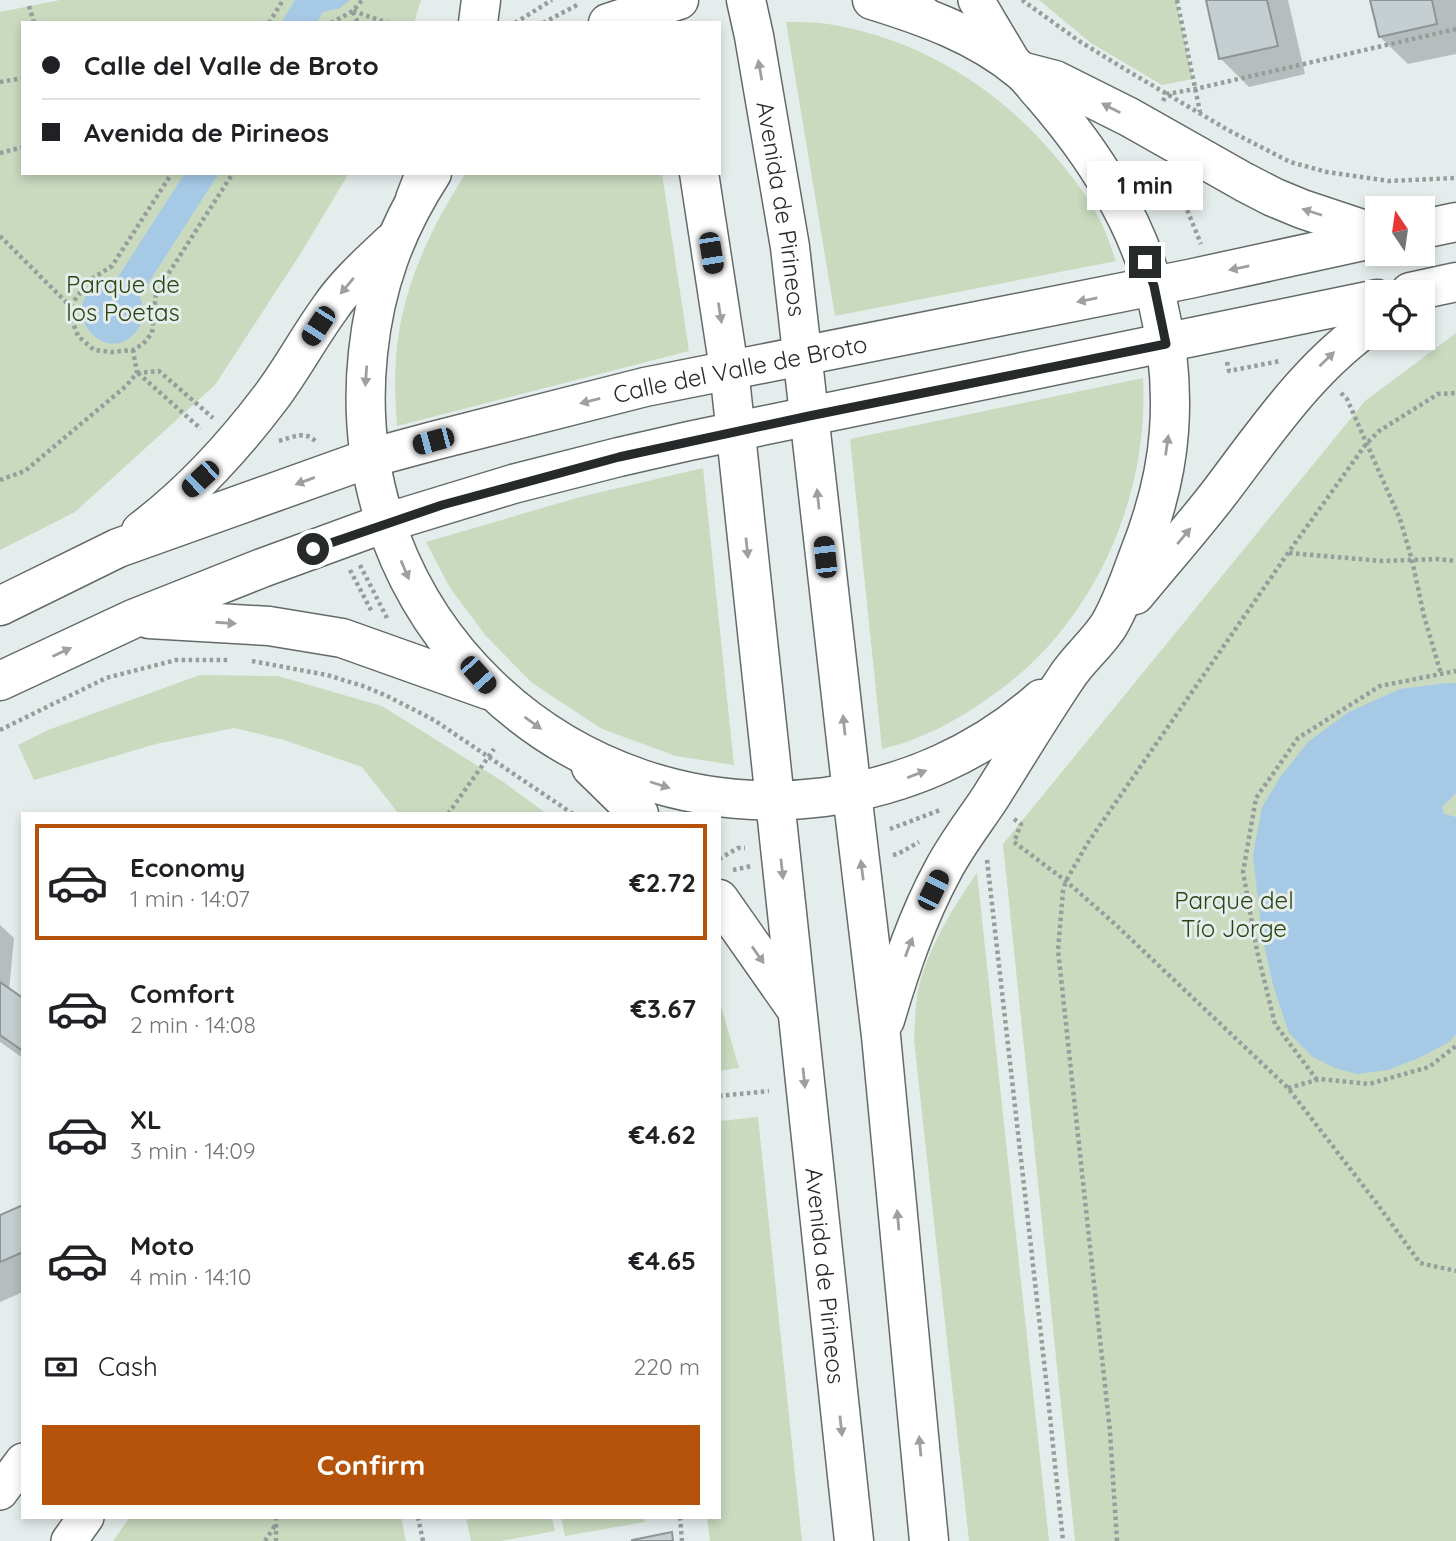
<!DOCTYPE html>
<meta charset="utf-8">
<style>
:root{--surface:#fff;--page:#f2f2f2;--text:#202124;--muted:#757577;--line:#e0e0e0;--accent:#b45309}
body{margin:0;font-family:Quicksand,sans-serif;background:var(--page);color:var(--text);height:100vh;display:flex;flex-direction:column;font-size:26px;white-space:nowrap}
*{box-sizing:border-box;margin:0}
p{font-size:23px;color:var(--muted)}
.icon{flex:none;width:38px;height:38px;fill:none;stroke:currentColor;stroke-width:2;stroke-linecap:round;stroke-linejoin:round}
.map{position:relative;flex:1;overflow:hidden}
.panel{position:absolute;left:21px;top:812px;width:700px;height:707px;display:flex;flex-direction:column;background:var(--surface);border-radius:0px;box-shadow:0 4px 10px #0003}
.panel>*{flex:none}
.top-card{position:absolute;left:21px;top:21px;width:700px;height:154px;border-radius:0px;box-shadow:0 4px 10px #0003;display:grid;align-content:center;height:154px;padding:0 21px;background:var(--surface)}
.needle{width:46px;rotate:347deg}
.fabs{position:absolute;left:1365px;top:196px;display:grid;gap:14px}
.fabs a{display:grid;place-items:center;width:70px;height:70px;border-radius:0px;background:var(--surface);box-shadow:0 4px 10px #0003;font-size:35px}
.end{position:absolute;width:32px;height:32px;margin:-16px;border:9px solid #272a2a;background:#fff;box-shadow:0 0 0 4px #fff}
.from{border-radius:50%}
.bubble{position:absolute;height:49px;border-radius:0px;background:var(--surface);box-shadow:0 4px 10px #0003;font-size:23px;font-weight:800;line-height:49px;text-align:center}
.car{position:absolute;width:21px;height:42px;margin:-21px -10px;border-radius:9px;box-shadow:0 0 5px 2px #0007;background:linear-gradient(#222 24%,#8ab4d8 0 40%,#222 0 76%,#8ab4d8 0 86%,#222 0)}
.top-card b{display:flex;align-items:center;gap:24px;height:66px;font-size:26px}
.top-card b+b{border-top:2px solid var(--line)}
.top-card i{width:18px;height:18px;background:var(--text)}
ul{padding:12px 0 0;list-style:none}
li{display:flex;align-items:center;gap:21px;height:116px;margin:0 14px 10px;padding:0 7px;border:4px solid transparent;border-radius:0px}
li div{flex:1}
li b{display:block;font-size:26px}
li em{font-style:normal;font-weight:800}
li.current{border-color:var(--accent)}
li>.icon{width:63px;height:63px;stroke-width:1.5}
.pay{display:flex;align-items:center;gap:18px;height:77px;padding:0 21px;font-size:26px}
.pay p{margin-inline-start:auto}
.cta{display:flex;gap:14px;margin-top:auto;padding:14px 21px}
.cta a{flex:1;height:80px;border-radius:0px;background:var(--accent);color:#fff;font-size:28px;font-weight:800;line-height:80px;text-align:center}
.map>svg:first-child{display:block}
.green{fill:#c9dabf}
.water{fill:#a6c9e6}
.shadow{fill:#0003}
.building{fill:#c5ced0;stroke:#8d9597;stroke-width:2}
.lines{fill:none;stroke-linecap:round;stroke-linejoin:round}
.minor-casing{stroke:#636b6a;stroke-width:38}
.major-casing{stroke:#636b6a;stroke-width:41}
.highway-casing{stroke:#636b6a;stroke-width:41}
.path{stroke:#979d9c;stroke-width:4.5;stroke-dasharray:3.5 3.5;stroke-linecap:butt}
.minor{stroke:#fff;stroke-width:35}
.major{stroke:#fff;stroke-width:38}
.highway{stroke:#fff;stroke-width:38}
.oneway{fill:#9e9f9f}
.route{stroke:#272a2a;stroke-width:9}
.labels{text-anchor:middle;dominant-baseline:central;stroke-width:6;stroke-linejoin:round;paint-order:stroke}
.street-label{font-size:24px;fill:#272a2a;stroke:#e5edec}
.park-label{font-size:24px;fill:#284410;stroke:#e5edec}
</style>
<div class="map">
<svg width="1456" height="1541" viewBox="0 0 1456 1541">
<rect width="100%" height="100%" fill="#e5edec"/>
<g class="green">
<polygon points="60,0 421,0 414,23 23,23 23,173 349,173 299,256 215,385 75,512 0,550 0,12"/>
<polygon points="1039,0 1176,0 1193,79 1162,85 1091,43"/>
<path d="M786,22C804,22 822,22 839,26C924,42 1000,90 1055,156C1073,177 1091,201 1103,226C1108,238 1112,250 1116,261L835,316Z"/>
<path d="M466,173H662L689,351L397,426C395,399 394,373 397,346C404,284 432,225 466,173Z"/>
<polygon points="1456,333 1456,1541 1075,1541 1003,844 1365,401"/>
<path d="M1143,378C1149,487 1103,601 1021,673C1010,683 998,691 987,699C955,722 920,740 882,749L850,439Z"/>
<polygon points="703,468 734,765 676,756 602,729 532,683 486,636 450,588 426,542 580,497"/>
<polygon points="200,675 278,676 382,706 502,781 547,814 399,814 362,767 284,740 234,728 156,744 34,780 18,745 48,730"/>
<path d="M977,873L1049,1541H969L914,1040C915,1024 915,1006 918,991C926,952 954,905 977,873Z"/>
<polygon points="719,999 739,1068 719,1071"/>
<polygon points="758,1117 802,1541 710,1541 707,1517 719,1517 719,1121"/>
<polygon points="130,1517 401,1517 406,1541 113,1541"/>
<polygon points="466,1517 552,1517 555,1531 501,1541 471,1541"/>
<polygon points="561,1517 644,1517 645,1522 565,1536"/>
</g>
<g class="water">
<polygon points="295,0 350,0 340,8 323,12 316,23 281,23"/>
<path d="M185,173H219L140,296C144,307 144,322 136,332C101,373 45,293 116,280Z"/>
<polygon points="1447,683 1456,683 1456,793 1442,807 1444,814 1456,817 1456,1034 1449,1042 1421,1057 1388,1070 1357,1074 1335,1068 1313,1057 1289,1033 1273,985 1262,935 1253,855 1262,807 1281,776 1308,742 1349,712 1400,689"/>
</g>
<g class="shadow">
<polygon points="1208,0 1288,0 1305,74 1249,87 1221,59"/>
<polygon points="1372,0 1456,0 1456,54 1408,64 1380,37"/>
<polygon points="0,925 14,938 9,991 23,1000 23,1058 0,1042"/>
<polygon points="23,1207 23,1292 0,1302 0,1217"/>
</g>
<g class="building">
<polygon points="1206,0 1267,0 1278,46 1219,59"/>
<polygon points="1370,0 1432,0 1437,24 1379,37"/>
<polygon points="0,982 23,998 23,1051 0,1035"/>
<polygon points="23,1205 23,1252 0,1262 0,1215"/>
<polygon points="672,1532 673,1541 632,1541 632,1540"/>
</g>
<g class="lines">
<defs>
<g id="minor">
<polyline points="976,0 1017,69"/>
<polyline points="0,1492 23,1461"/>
<polyline points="69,1541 86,1517"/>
</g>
<g id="major">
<path id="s1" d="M746,0L754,36L790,247L852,793L881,1036L929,1541"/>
<path d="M872,0C924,16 978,35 1021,71C1029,77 1035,87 1042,94C1068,124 1091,154 1111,189C1154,260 1175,348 1169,431C1166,474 1154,517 1138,557C1130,579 1121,605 1109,625C1097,644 1078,659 1066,678C1040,717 1015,758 990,798C974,822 956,845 943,870C917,918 900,969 885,1020"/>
<polyline points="608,23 679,0"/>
<polyline points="1024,72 1055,80 1129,117 1244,182 1273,197 1302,209 1377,234"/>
<path d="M432,173C395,230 375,286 368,353C340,616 565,830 825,797C905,786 981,753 1041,699"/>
<path id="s2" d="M699,173L729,369L854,1541"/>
<polyline points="1423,229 1456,222"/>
<polyline points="1410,292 1456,282"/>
<path d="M141,531C190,494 234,446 271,397C292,369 309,337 330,308C347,283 370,263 392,242"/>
<path d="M1135,595C1163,561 1193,527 1220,492C1267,430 1311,364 1377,320"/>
<path id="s3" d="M0,606L118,548L370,458L433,441L645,387L1189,279L1377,238"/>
<polyline points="149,619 269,626 342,638 488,690"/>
<polyline points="0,681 133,619 262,568 385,523 513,484 619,457 689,441 1377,299"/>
<polyline points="591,767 639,814"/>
<polyline points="719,899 794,1006"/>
</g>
<g id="highway">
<polyline points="673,0 673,1"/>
<polyline points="903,0 925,17"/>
<polyline points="478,23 481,0"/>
<polyline points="415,199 425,173"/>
</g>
</defs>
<use href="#minor" class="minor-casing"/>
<use href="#major" class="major-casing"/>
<use href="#highway" class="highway-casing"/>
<g class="path">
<polyline points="1022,0 1079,41 1128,71 1228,130 1290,162 1327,172 1389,181 1456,178"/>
<polyline points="1177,0 1200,112"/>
<polyline points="29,6 34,23"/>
<polyline points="353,11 388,23"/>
<polyline points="353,12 358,23"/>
<polyline points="269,23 283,0"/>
<polyline points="331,23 353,11 362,0"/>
<polyline points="515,23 552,0"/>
<polyline points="543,23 579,4"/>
<polyline points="0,82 23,78"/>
<polyline points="1163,101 1167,94 1195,89 1456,29"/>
<polyline points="0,153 23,147"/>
<polyline points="1170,180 1181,195 1201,244"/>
<polyline points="0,236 70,306 73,323 78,336 94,350 111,352 133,350 143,344 152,333 156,293 233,173"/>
<polyline points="70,306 90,280 112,266 172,173"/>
<polyline points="1227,362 1229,371 1280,361"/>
<polyline points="137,373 159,371 213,418"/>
<polyline points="138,373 201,429"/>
<polyline points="1341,393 1347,399 1400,519 1412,560 1424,616 1441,674"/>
<path d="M279,441C293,437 306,430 316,442"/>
<polyline points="0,480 25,471 126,386 137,373 133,350"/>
<polyline points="1289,553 1382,561 1437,559 1456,561"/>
<polyline points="360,565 388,620"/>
<polyline points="350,570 372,612"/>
<polyline points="252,661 327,675 363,686 387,696 434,720 573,814"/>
<polyline points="0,730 106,678 176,660 230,660"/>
<polyline points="448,814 494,749"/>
<polyline points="1014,819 1021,824 1014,842 1066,881 1116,925 1288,1088 1378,1205 1420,1263 1456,1271"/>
<polyline points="890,829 940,810"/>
<polyline points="893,855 898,854 919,842"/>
<polyline points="719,859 738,848 745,848"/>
<polyline points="987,860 1047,1388 1063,1541"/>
<polyline points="733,870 751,866"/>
<polyline points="1317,1080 1275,1024 1257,951 1243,872 1256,798 1298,738 1380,686 1456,671"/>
<polyline points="1288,1088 1320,1079 1369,1084 1429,1067 1456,1046"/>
<polyline points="719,1096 769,1091"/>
<polyline points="276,1517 276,1541"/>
<polyline points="418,1517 423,1541"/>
<polyline points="680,1517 682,1541"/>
<polyline points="265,1541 276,1524"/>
<polyline points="1117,1541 1110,1432 1058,950 1063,891 1066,881 1087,844 1288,553 1366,444 1379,431 1438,394 1456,393"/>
</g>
<use href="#minor" class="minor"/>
<use href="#major" class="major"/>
<use href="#highway" class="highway"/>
</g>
<defs><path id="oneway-solid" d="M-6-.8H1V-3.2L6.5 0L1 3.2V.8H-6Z" transform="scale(1.75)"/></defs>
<g class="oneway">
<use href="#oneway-solid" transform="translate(760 70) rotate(-100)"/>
<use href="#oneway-solid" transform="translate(1111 108) rotate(-153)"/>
<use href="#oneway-solid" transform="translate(1312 212) rotate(-162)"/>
<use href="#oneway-solid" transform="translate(1239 268) rotate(168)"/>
<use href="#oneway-solid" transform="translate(347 286) rotate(130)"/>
<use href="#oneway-solid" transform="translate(1087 300) rotate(169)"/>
<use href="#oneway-solid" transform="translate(720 313) rotate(81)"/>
<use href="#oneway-solid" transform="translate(1327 359) rotate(-44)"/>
<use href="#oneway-solid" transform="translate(366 376) rotate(94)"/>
<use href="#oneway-solid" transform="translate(590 401) rotate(166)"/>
<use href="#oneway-solid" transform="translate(1167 445) rotate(-82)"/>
<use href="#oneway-solid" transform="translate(305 481) rotate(160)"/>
<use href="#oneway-solid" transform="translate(818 499) rotate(-96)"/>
<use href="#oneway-solid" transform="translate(1184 536) rotate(-50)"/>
<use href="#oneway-solid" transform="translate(747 548) rotate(84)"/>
<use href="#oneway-solid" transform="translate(405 570) rotate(67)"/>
<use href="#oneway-solid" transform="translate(226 623) rotate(4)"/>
<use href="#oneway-solid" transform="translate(62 652) rotate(-25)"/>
<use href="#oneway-solid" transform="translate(533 723) rotate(36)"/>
<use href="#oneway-solid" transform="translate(844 725) rotate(-96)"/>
<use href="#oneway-solid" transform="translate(917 774) rotate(-21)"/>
<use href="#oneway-solid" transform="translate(660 785) rotate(18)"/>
<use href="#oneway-solid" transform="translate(782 869) rotate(84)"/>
<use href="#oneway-solid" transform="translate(862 870) rotate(-97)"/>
<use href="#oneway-solid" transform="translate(909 947) rotate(-69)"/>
<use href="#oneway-solid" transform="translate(758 955) rotate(55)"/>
<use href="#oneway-solid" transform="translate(804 1078) rotate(84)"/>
<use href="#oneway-solid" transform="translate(898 1220) rotate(-95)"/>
<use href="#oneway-solid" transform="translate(841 1426) rotate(84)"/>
<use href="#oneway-solid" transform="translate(920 1446) rotate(-95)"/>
</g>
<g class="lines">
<polyline class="route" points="313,549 442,505 619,457 809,416 1166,344 1154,286 1145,262"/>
</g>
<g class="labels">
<g class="street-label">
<text stroke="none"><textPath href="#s1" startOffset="212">Avenida de Pirineos</textPath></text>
<text stroke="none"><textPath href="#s3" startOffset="780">Calle del Valle de Broto</textPath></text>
<text stroke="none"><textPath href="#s2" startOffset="1110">Avenida de Pirineos</textPath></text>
</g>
<g class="park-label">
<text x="123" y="284">Parque de<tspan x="123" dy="28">los Poetas</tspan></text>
<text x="1234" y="900">Parque del<tspan x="1234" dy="28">Tío Jorge</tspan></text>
</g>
</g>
</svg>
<div class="fabs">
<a><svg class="needle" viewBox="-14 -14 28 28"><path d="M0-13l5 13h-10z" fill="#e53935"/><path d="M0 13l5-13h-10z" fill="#757577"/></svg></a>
<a><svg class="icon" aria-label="locate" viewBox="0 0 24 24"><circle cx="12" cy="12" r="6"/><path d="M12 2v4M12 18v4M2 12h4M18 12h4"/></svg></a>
</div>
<i class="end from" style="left:313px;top:549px"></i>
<i class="end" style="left:1145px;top:262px"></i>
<div class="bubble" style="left:1087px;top:161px;width:116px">1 min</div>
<i class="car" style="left:711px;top:253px;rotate:171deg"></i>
<i class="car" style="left:318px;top:326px;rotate:213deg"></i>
<i class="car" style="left:433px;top:441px;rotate:255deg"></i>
<i class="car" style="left:200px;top:479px;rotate:227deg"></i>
<i class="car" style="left:825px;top:557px;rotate:354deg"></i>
<i class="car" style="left:478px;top:675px;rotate:138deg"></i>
<i class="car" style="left:933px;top:890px;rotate:26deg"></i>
<div class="top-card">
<b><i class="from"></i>Calle del Valle de Broto</b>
<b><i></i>Avenida de Pirineos</b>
</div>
<section class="panel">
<ul>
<li class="current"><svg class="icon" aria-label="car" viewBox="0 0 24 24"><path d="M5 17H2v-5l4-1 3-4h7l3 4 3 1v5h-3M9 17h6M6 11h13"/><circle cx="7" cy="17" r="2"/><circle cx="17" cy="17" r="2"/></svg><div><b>Economy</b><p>1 min · 14:07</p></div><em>€2.72</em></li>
<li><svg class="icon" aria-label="car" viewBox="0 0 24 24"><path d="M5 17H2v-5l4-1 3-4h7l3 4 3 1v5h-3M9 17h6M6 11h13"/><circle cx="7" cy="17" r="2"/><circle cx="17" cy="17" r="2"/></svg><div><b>Comfort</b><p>2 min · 14:08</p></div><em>€3.67</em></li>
<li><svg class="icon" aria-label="car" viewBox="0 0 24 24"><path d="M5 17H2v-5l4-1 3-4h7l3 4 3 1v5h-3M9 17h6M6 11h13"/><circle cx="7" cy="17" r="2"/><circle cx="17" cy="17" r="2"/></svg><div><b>XL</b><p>3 min · 14:09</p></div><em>€4.62</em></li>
<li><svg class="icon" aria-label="car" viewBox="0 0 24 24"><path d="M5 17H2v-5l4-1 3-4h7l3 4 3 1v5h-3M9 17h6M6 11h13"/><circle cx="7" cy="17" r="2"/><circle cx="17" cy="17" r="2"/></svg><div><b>Moto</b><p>4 min · 14:10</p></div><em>€4.65</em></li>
</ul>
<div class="pay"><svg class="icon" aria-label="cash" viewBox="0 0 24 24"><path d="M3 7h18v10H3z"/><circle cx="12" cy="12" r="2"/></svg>Cash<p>220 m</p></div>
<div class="cta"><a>Confirm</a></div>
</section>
</div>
